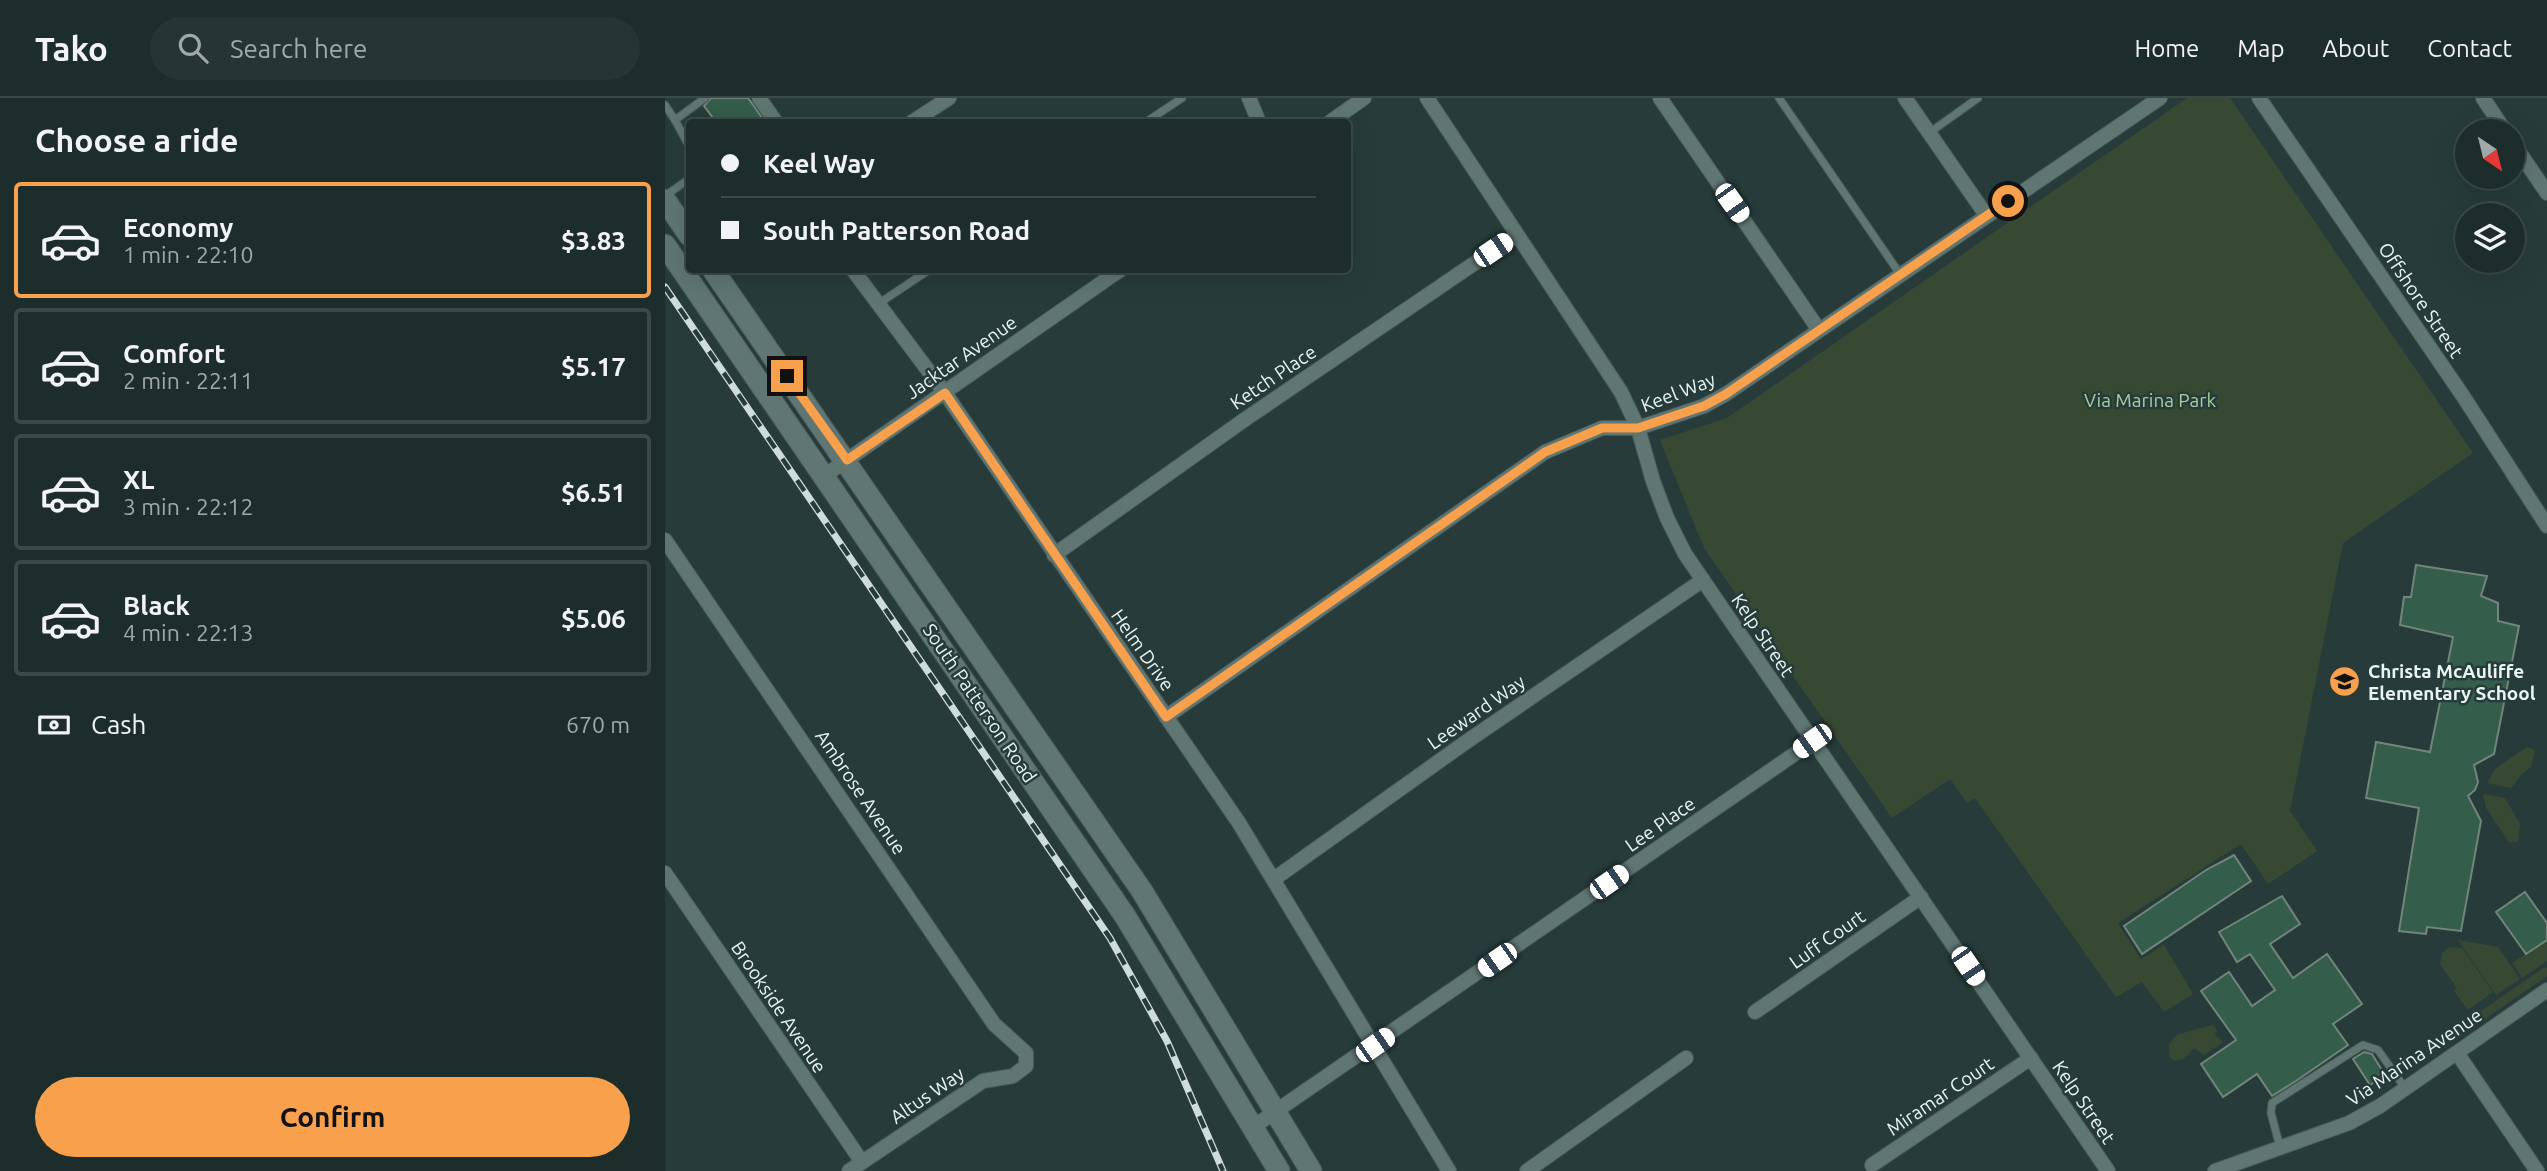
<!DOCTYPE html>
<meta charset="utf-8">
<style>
:root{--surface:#1d2d2c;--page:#253534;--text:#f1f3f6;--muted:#a0a8a9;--line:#3b4948;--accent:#f8a04b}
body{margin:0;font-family:Ubuntu,sans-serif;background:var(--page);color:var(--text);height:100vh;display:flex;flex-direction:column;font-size:26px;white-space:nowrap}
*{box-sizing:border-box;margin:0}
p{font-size:23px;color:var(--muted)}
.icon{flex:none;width:38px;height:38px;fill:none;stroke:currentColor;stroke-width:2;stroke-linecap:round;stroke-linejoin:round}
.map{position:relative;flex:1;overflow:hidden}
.panel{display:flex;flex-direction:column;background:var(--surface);width:665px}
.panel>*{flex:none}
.banner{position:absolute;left:21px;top:21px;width:665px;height:154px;border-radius:7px;box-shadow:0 7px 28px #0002,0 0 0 2px var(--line);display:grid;align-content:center;height:154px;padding:0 35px;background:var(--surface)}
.needle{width:46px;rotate:145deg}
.controls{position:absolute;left:1790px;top:21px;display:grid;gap:14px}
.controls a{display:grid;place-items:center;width:70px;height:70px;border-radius:50%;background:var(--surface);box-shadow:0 7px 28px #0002,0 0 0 2px var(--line);font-size:35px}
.end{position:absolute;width:32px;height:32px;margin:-16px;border:9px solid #f8a04b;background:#111;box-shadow:0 0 0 4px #111}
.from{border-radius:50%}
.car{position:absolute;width:21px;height:42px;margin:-21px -10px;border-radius:9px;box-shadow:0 0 5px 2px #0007;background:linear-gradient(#fff 24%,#345 0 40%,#fff 0 76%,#345 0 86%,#fff 0)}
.banner b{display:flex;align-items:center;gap:24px;height:66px;font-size:26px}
.banner b+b{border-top:2px solid var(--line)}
.banner i{width:18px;height:18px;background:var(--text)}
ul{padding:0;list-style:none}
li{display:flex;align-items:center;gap:21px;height:116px;margin:0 14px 10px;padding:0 21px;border:4px solid var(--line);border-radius:7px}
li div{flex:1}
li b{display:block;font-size:26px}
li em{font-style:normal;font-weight:600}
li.current{border-color:var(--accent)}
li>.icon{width:63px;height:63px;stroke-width:1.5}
h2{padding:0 35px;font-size:32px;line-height:84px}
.pay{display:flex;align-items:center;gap:18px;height:77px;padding:0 35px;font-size:26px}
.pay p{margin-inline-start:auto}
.button{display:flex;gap:14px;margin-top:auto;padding:14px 35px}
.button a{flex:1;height:80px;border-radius:42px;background:var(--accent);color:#111;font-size:28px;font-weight:600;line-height:80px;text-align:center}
header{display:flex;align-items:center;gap:42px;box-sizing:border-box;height:98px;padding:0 35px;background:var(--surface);border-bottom:2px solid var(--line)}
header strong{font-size:33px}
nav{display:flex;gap:38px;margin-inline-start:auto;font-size:24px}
.search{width:490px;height:63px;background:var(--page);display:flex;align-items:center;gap:18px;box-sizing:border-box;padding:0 24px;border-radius:38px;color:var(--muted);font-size:26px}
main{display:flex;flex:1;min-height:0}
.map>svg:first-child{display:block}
.green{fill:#384933}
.building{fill:#355d4b;stroke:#72857b;stroke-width:2}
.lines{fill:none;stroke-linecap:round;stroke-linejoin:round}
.lane-casing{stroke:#475958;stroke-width:9}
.street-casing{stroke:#475958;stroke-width:16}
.secondary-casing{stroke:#475958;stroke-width:23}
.lane{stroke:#5f7673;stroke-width:7}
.street{stroke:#5f7673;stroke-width:14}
.secondary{stroke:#5f7673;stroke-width:21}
.rail-casing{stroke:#cedcdb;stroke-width:7}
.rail{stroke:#273c3a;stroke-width:4.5;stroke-dasharray:13;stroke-linecap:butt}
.route{stroke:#f8a04b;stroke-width:9}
.labels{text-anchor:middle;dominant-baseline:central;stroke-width:5;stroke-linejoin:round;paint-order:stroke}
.street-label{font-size:19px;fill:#e9f5f4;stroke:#273c3a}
.park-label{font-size:19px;fill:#a7cf9a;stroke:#273c3a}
.poi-label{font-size:19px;font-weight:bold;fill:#e9f5f4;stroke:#273c3a;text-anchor:start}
</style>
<header>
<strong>Tako</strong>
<div class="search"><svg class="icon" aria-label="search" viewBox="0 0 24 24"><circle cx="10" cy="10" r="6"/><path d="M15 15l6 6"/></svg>Search here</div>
<nav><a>Home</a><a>Map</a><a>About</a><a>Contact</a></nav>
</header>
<main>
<section class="panel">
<h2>Choose a ride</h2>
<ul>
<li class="current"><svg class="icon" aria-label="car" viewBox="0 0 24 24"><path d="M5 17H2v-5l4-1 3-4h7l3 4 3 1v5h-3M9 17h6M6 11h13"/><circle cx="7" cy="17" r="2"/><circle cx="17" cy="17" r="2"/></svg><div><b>Economy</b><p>1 min · 22:10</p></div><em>$3.83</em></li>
<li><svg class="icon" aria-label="car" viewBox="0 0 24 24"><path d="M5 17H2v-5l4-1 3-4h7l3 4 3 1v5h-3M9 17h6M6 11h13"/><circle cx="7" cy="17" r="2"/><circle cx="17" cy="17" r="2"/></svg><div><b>Comfort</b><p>2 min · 22:11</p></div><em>$5.17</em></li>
<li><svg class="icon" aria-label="car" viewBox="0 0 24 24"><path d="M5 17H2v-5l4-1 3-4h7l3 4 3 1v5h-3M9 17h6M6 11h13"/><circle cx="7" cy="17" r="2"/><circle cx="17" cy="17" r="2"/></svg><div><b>XL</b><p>3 min · 22:12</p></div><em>$6.51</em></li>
<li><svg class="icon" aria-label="car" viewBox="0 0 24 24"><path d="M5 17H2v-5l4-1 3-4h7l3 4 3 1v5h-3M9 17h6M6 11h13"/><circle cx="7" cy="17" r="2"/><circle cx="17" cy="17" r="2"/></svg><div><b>Black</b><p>4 min · 22:13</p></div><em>$5.06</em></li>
</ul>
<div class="pay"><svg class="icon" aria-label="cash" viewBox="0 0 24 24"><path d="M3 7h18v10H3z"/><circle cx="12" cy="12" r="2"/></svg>Cash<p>670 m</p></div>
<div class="button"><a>Confirm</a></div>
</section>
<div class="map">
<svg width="1882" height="1073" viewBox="0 0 1882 1073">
<rect width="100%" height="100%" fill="#273c3a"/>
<g class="green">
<polygon points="1522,0 1565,0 1808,355 1678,445 1625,713 1652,753 1603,786 1576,746 1453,825 1476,861 1499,847 1528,896 1499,914 1477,884 1451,899 1310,700 1302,705 1285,681 1227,720 1039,450 995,342 1062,320"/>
<polygon points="1862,649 1870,652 1866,669 1857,676 1846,690 1822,685 1831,670"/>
<polygon points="1818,696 1840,700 1855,726 1853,744 1844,744 1821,710"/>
<polygon points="1793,842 1833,849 1855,881 1831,897"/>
<polygon points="1882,842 1882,863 1857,880 1847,865"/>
<polygon points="1785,849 1797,850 1828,894 1803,912 1789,893 1792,890 1775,866 1777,855"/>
<polygon points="1880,869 1882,870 1882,878 1810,928 1813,915"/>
<polygon points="1548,927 1552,933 1549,936 1558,944 1539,957 1529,950 1518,961 1509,963 1504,958 1504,946 1513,936"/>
</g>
<g class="building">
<polygon points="46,0 83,0 100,24 51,24 39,8"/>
<polygon points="1751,467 1822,478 1816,498 1833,505 1833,523 1854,528 1829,656 1809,667 1813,684 1810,692 1803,698 1816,723 1796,833 1762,829 1761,836 1734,833 1754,710 1701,700 1711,644 1765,654 1788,539 1735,527 1739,499 1746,499"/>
<polygon points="1569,757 1586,783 1477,856 1459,828 1541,772"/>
<polygon points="1860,794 1882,825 1882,842 1861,856 1831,814"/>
<polygon points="1617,798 1635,826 1605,846 1628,880 1662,856 1697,906 1668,926 1683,947 1631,983 1607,998 1592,976 1558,999 1536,966 1571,942 1536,893 1564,874 1587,908 1610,892 1585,856 1572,864 1554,834"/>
<polygon points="1699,954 1707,956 1720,977 1705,987 1688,961"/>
</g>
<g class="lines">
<defs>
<g id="lane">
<polyline points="1114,0 1235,176"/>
<polyline points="0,7 10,22 40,0"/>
<polyline points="10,22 24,48"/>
<polyline points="481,24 517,0"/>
<polyline points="1264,35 1313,0"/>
<polyline points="0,98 24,81"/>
<polyline points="213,206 264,172"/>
<polyline points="1615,1049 1606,1015 1607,1005 1698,947 1713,952 1740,990"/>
</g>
<g id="street">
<polyline points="94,0 111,24"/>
<polyline points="584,0 594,24"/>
<polyline points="762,0 956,294 973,330 988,383 1002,420 1020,456 1443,1073"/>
<polyline points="995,0 1154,232"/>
<polyline points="1240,0 1321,117"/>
<polyline points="1594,0 1798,298 1882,428"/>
<polyline points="1818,0 1840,33"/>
<polyline points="247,24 284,0"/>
<polyline points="665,24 699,0"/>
<polyline points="1848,45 1882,95"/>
<polyline points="188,172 280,295 574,725 784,1073"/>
<polyline points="159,378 455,172"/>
<polyline points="0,442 329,926 361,955 361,968 348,978 318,983 184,1073"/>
<polyline points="389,457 579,322 851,137"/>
<polyline points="501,619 880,354 937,330 973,330 1039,308 1061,296 1495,0"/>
<polyline points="0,775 197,1064"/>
<polyline points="609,781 801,644 1038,482"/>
<polyline points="1090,914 1256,799"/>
<polyline points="1792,955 1872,1073"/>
<polyline points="588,1029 1147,644"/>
<polyline points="1207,1067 1366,960"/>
<polyline points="862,1073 1021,960"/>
<polyline points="1550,1073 1684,1025 1715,1008 1882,892"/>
</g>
<g id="secondary">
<polyline points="0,102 24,137"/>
<polyline points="0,147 460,818 614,1073"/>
<polyline points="48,172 477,793 646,1073"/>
</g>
</defs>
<use href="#lane" class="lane-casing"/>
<use href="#street" class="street-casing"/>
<use href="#secondary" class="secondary-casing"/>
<use href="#lane" class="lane"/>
<use href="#street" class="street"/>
<use href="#secondary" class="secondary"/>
<defs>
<polyline id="rail" points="0,189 445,840 502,943 558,1073"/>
</defs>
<use href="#rail" class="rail-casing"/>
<use href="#rail" class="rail"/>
</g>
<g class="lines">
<polyline class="route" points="122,278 182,362 280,295 501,619 880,354 937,330 973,330 1039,308 1061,296 1343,103"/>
</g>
<defs>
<symbol id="school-disc" viewBox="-11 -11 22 22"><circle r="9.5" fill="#f8a04b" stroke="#273c3a"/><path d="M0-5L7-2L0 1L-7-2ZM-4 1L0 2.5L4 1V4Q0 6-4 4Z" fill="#111"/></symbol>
</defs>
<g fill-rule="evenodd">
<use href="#school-disc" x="1662" y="566" width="35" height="35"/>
</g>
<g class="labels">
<g class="street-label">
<text transform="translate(1756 202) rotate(56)">Offshore Street</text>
<text transform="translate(296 259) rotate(-35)">Jacktar Avenue</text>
<text transform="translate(608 279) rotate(-34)">Ketch Place</text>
<text transform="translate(1013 294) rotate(-21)">Keel Way</text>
<text transform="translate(1098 537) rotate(56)">Kelp Street</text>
<text transform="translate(478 552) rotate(55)">Helm Drive</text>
<text transform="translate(315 605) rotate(56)">South Patterson Road</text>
<text transform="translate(811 614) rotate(-35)">Leeward Way</text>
<text transform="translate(196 694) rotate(56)">Ambrose Avenue</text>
<text transform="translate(995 726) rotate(-35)">Lee Place</text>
<text transform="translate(1162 841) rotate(-35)">Luff Court</text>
<text transform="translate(114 909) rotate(56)">Brookside Avenue</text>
<text transform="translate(1749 959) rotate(-34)">Via Marina Avenue</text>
<text transform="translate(262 997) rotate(-34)">Altus Way</text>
<text transform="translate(1275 998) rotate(-34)">Miramar Court</text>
<text transform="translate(1419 1004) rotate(56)">Kelp Street</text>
</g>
<g class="park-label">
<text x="1485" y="302">Via Marina Park</text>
</g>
<g class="poi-label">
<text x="1703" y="573">Christa McAuliffe<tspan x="1703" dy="22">Elementary School</tspan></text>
</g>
</g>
</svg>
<div class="controls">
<a><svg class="needle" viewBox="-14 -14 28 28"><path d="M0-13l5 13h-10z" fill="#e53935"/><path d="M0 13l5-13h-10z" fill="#a0a8a9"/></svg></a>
<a><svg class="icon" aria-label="layers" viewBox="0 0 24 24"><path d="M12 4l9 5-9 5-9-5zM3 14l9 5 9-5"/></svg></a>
</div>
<i class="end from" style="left:1343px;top:103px"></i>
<i class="end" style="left:122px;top:278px"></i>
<i class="car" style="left:1067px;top:105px;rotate:145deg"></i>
<i class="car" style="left:828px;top:152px;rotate:56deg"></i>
<i class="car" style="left:1147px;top:643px;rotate:235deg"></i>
<i class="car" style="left:944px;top:784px;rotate:55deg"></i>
<i class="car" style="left:832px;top:862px;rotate:235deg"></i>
<i class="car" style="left:1303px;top:868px;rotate:146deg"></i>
<i class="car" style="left:710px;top:947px;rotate:55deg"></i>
<div class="banner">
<b><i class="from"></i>Keel Way</b>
<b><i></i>South Patterson Road</b>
</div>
</div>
</main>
